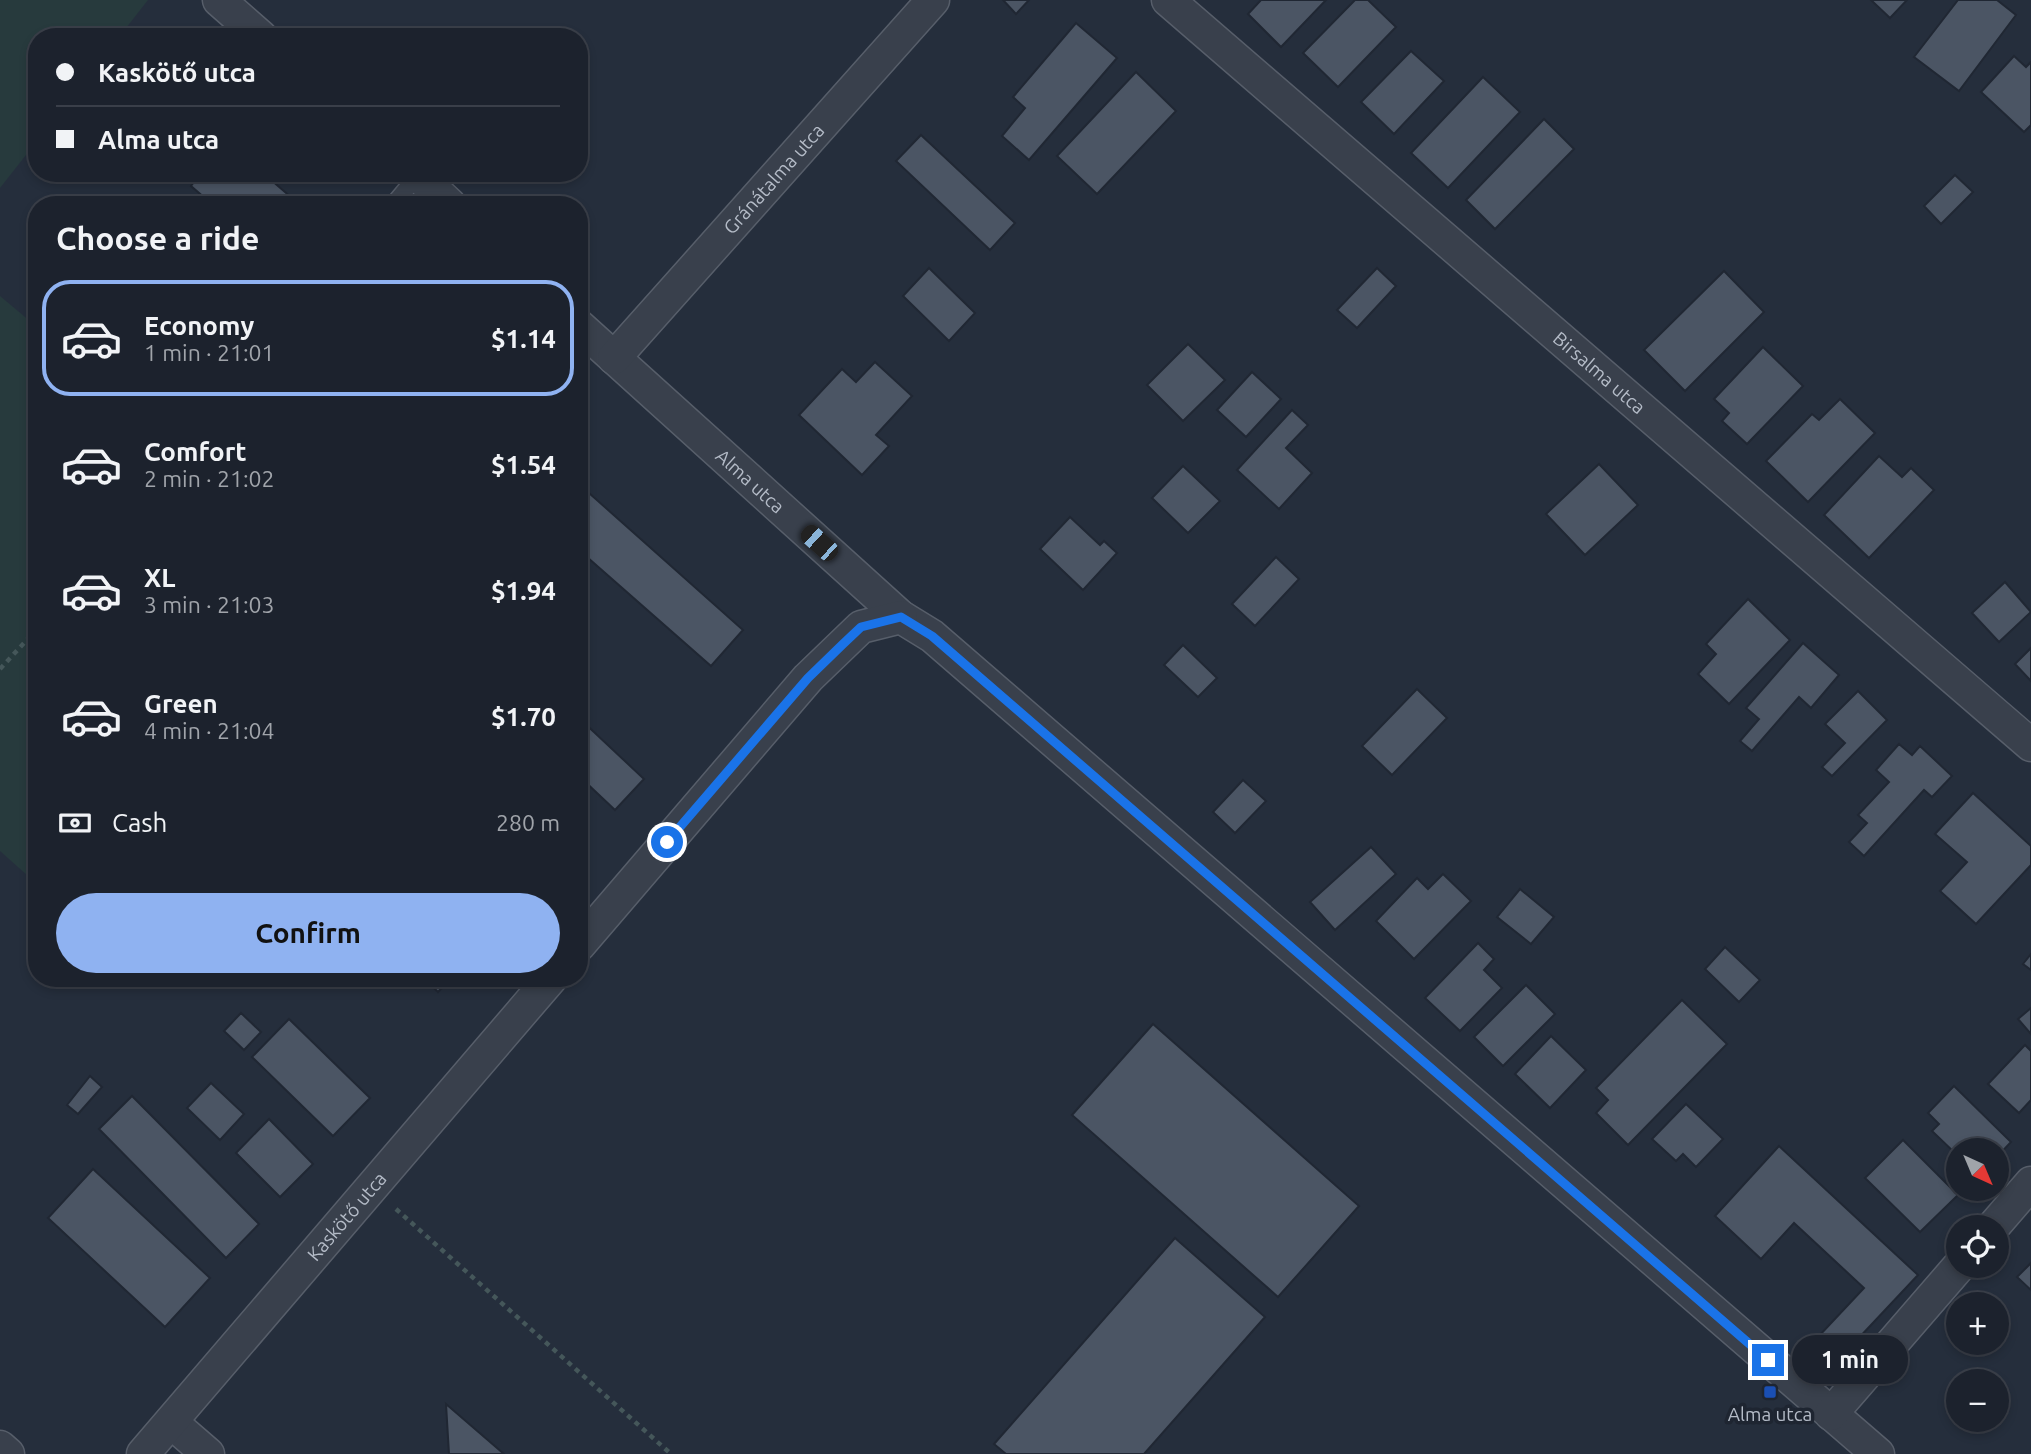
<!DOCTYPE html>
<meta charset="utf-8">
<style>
:root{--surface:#1c222d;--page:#252a35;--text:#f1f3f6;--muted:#a0a4aa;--line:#3a3f49;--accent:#8fb2f1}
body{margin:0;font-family:Ubuntu,sans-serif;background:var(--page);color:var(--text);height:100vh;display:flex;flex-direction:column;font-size:26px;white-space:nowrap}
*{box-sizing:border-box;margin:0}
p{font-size:23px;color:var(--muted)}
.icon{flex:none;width:38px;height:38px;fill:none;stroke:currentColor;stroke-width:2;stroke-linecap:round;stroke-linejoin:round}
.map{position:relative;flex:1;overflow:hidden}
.panel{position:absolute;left:28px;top:196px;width:560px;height:791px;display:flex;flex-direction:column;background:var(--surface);border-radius:28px;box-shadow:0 4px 10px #0003,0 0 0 2px var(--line)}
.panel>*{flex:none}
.top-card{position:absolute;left:28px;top:28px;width:560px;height:154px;border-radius:28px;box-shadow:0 4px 10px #0003,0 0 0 2px var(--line);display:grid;align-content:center;height:154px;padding:0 28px;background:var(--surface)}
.needle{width:46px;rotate:136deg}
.fabs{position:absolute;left:1946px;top:1138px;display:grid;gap:14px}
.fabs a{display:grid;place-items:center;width:63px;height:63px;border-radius:50%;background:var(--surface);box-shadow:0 4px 10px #0003,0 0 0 2px var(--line);font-size:35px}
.end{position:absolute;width:32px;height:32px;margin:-16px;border:9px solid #1a73e8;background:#fff;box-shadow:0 0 0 4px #fff}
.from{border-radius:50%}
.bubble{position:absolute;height:49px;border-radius:24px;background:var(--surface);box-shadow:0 4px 10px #0003,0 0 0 2px var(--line);font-size:23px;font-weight:600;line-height:49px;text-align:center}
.car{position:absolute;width:21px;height:42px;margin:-21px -10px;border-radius:9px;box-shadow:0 0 5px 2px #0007;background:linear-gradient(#222 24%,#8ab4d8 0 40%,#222 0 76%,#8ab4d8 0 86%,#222 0)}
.top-card b{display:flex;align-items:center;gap:24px;height:66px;font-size:26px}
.top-card b+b{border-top:2px solid var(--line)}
.top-card i{width:18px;height:18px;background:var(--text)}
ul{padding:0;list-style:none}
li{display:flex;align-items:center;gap:21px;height:116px;margin:0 14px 10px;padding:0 14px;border:4px solid transparent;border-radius:28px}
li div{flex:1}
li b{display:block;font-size:26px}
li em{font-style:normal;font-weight:600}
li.current{border-color:var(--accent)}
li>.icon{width:63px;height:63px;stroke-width:1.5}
h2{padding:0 28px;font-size:32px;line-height:84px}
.pay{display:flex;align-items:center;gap:18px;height:77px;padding:0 28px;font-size:26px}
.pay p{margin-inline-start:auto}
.primary-button{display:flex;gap:14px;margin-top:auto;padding:14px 28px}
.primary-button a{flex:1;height:80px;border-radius:42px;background:var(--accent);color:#111;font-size:28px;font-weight:600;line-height:80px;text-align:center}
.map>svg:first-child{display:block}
.green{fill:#273a3d}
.building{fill:#4b5564;stroke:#202733;stroke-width:2}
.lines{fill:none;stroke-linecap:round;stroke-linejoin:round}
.service-casing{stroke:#575e6a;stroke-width:19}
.minor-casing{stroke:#575e6a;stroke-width:35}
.path{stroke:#45575a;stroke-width:4.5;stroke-dasharray:5 5;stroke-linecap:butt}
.service{stroke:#39404c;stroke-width:16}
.minor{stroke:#39404c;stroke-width:32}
.route{stroke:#1a73e8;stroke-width:9}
.transit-dot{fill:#1a4fb4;stroke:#1e2531;stroke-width:2.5}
.labels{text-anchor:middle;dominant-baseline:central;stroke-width:7;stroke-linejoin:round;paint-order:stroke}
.street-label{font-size:19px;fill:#b4bbc7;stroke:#1e2531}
.poi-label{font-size:19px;fill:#b4bbc7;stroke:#1e2531}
</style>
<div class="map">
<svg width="2031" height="1454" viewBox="0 0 2031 1454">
<rect width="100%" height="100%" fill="#252e3c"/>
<g class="green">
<polygon points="0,0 148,0 119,37 37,37 37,141 0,188"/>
<polygon points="0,296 37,327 37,884 0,851"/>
</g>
<g class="building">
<polygon points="1003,0 1029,0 1016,14"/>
<polygon points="1261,0 1326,0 1281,47 1248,14"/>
<polygon points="1355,0 1368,0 1396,27 1338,87 1303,53"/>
<polygon points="1871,0 1907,0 1890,18"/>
<polygon points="1958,0 1997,0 2016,15 1959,91 1914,57"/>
<polygon points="1076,23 1117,58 1029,160 1002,136 1025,108 1013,97"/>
<polygon points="1411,51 1444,81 1394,134 1361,102"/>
<polygon points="2014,56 2026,67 2031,62 2031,125 2024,132 1981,92"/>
<polygon points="1136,72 1176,111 1097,194 1057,156"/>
<polygon points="1483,77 1520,112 1448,188 1411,153"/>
<polygon points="1544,119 1574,149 1495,229 1466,200"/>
<polygon points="921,135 1015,223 990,250 896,161"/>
<polygon points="201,173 263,173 300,205 213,205 191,186"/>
<polygon points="1955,175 1973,192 1941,224 1924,206"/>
<polygon points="929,268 975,313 949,341 903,296"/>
<polygon points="1377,268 1396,286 1357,328 1337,310"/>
<polygon points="1724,271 1764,312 1685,391 1644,350"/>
<polygon points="1188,344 1225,380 1183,421 1147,385"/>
<polygon points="1763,347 1803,386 1747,444 1722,421 1729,413 1714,399"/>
<polygon points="875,362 912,396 876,435 889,446 862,475 799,415 842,369 856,382"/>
<polygon points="1252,372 1281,399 1246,437 1217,410"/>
<polygon points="1840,399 1875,433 1808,502 1766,461 1812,414 1819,420"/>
<polygon points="1292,410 1308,425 1286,448 1312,473 1279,509 1237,470"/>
<polygon points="1879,456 1902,477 1911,468 1934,490 1869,558 1824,515"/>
<polygon points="1599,464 1638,505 1585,555 1546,514"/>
<polygon points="1183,466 1220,501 1188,533 1152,498"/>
<polygon points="580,485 743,630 711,666 579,550"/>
<polygon points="1070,517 1100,545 1104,541 1117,553 1083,590 1040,549"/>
<polygon points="1276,557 1299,579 1255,626 1232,604"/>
<polygon points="2005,582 2031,612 1999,642 1972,613"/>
<polygon points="1748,599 1790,640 1729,704 1698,674 1716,654 1706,644"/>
<polygon points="1803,643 1839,675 1811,708 1799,697 1752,751 1740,741 1759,719 1746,708"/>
<polygon points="1183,645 1217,678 1198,697 1164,665"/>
<polygon points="2031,648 2031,681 2015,664"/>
<polygon points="1417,689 1447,718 1392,775 1362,746"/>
<polygon points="1858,691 1887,720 1832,776 1822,767 1845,743 1825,724"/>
<polygon points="579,718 644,779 615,810 579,776"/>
<polygon points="1899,744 1912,755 1920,746 1952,776 1932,797 1924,790 1864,856 1849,842 1867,823 1858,815 1889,782 1876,770"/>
<polygon points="1243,780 1266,801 1235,833 1213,812"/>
<polygon points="1973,793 2031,846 2031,865 1976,924 1940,891 1967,862 1935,834"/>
<polygon points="1371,847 1396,874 1335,930 1310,902"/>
<polygon points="1443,874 1471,901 1414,959 1376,921 1417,878 1428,889"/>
<polygon points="1520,889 1554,917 1531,944 1497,917"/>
<polygon points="1478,943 1494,959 1484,970 1502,988 1460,1031 1425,998"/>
<polygon points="1725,947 1760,980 1739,1002 1705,969"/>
<polygon points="2031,954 2031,970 2023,964"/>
<polygon points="424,978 451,978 438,992"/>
<polygon points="1526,985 1555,1014 1503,1066 1474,1037"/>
<polygon points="1682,1000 1727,1044 1628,1145 1596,1113 1608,1100 1596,1088"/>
<polygon points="2031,1008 2031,1034 2018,1019"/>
<polygon points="241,1013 261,1032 244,1050 224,1031"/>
<polygon points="289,1019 370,1098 333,1136 252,1057"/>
<polygon points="1153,1024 1359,1206 1278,1297 1072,1115"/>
<polygon points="1551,1036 1586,1070 1550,1108 1515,1074"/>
<polygon points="2025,1045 2031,1051 2031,1100 2019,1113 1988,1084"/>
<polygon points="90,1076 102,1087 78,1114 67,1105"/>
<polygon points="211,1083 244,1114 220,1140 187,1108"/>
<polygon points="1954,1086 2011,1142 1997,1157 1997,1150 1958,1150 1958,1156 1932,1131 1939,1124 1928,1113"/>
<polygon points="132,1096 259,1224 226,1258 99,1129"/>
<polygon points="1686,1104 1723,1139 1696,1167 1683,1154 1676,1161 1652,1139"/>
<polygon points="269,1119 313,1164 280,1197 236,1153"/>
<polygon points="1903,1140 1958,1195 1920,1232 1865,1178"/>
<polygon points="1779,1146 1918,1275 1824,1375 1802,1354 1864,1288 1794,1223 1761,1259 1715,1216"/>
<polygon points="93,1169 210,1278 165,1327 48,1218"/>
<polygon points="1175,1238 1265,1317 1144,1454 1006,1454 994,1444"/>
<polygon points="2031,1263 2031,1290 2017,1277"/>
<polygon points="446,1404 504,1454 449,1454"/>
</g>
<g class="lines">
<defs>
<polyline id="service" points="393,205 418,175"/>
<g id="minor">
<polyline points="219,0 261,37"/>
<path id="s1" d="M1168,0L2031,745"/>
<polyline points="416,173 450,205"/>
<path id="s2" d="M579,326L901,617L932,636L1878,1454"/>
<path id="s3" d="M614,358L933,0"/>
<polyline points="579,945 808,678 861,627 901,617"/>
<polyline points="1993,1227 2031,1183"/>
<polyline points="1831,1414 1960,1265"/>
<polyline points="171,1422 208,1454"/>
<polyline points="0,1447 8,1454"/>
<path id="s4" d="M143,1454L551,978"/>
</g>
</defs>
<use href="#service" class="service-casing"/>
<use href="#minor" class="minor-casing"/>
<g class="path">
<polyline points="0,669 37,629"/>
<polyline points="396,1209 671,1454"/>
</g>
<use href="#service" class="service"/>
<use href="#minor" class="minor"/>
</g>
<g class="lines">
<polyline class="route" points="667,842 808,678 843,644 861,627 901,617 932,636 1768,1360"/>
</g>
<rect class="transit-dot" x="1763" y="1385" width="14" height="14" rx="3.5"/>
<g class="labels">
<g class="street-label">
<text stroke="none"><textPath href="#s3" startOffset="240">Gránátalma utca</textPath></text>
<text stroke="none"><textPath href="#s1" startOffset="570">Birsalma utca</textPath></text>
<text stroke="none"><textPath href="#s2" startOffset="231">Alma utca</textPath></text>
<text stroke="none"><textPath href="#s4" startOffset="313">Kaskötő utca</textPath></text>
</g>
<g class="poi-label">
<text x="1770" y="1414">Alma utca</text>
</g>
</g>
</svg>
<div class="fabs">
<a><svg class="needle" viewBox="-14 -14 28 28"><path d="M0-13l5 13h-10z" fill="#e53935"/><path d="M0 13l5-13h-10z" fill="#a0a4aa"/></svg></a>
<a><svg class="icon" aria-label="locate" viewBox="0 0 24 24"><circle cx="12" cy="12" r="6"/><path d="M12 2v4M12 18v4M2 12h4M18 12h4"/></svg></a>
<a>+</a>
<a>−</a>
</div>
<i class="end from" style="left:667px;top:842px"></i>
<i class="end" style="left:1768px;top:1360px"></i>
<div class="bubble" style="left:1792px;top:1335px;width:116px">1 min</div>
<i class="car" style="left:819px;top:543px;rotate:312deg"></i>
<div class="top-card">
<b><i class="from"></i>Kaskötő utca</b>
<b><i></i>Alma utca</b>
</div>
<section class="panel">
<h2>Choose a ride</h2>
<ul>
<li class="current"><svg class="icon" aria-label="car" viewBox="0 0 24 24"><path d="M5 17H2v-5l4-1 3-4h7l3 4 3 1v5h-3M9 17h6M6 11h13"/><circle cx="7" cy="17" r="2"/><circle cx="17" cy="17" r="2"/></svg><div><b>Economy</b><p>1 min · 21:01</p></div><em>$1.14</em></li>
<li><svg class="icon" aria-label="car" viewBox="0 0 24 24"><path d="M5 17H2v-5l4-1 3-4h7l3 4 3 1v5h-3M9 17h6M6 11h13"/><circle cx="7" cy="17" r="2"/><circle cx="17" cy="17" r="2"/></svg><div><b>Comfort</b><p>2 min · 21:02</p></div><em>$1.54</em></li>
<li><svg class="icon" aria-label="car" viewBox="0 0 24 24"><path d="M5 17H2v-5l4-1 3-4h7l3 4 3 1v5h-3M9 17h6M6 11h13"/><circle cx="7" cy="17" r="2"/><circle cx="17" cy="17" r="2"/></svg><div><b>XL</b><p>3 min · 21:03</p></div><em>$1.94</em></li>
<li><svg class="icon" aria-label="car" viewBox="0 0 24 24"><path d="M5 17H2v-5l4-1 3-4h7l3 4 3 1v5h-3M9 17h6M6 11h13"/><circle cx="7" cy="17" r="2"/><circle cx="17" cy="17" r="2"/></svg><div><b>Green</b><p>4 min · 21:04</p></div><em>$1.70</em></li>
</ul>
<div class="pay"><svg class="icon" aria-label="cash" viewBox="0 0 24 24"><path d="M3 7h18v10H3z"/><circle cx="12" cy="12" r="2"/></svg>Cash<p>280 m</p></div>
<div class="primary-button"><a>Confirm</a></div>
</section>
</div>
